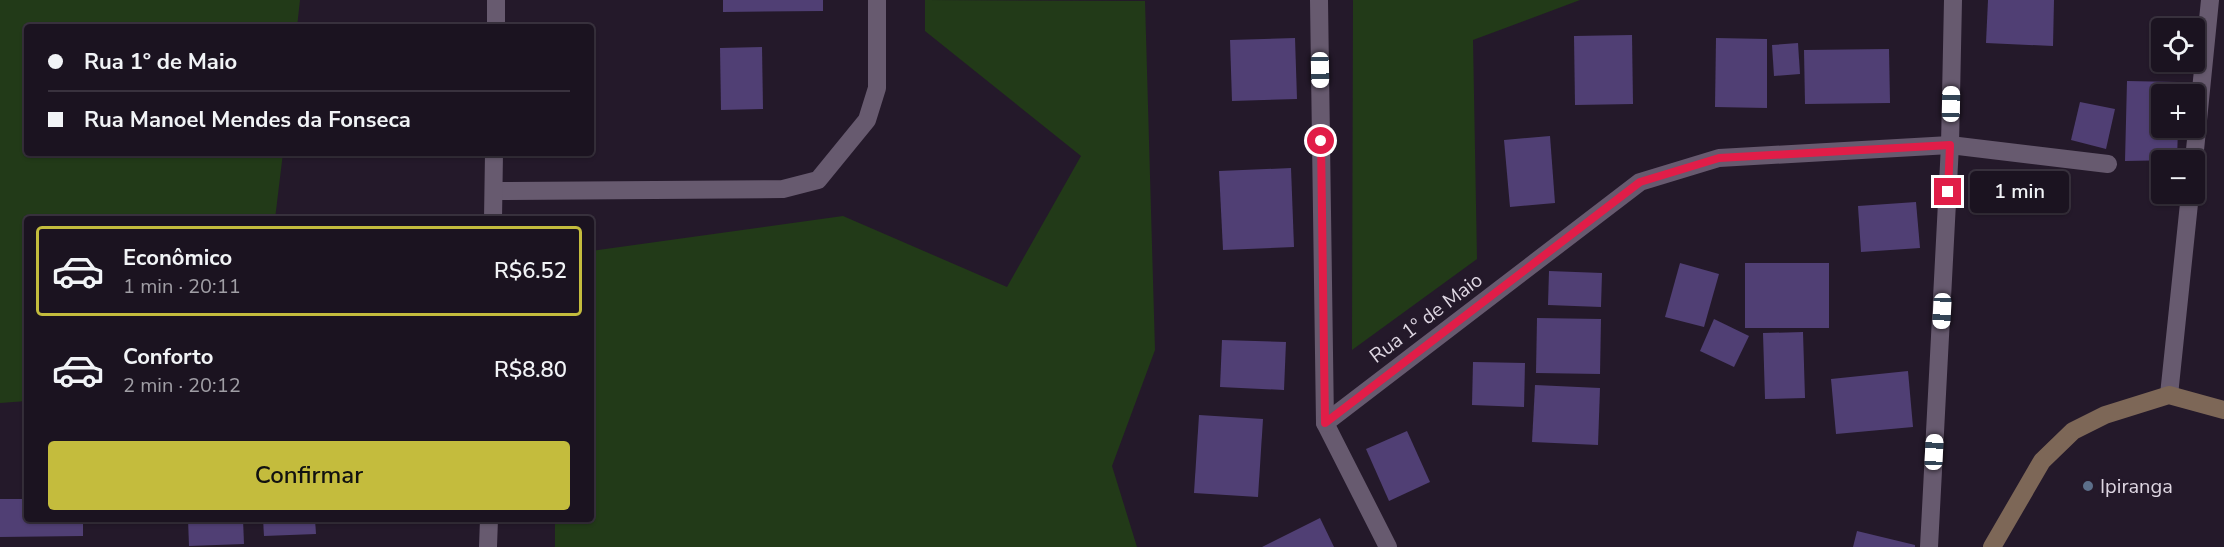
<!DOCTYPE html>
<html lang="pt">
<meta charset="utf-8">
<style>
:root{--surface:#1b1320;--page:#241c29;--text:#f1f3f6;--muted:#a09ea5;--line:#39323e;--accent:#c4bc3d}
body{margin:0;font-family:"Nunito Sans",sans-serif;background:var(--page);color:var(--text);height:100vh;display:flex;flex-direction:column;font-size:22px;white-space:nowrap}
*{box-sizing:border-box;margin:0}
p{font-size:20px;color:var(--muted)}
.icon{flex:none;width:33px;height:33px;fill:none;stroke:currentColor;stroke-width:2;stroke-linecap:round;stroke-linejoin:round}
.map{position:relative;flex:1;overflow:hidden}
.sheet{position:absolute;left:24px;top:216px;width:570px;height:306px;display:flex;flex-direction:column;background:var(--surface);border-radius:6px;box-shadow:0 2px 4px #0004,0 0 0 2px var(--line)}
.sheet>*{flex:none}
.top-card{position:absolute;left:24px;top:24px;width:570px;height:132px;border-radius:6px;box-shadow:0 2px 4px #0004,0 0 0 2px var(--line);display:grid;align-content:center;height:132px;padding:0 24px;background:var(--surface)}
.controls{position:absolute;left:2151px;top:18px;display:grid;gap:12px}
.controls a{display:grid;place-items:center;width:54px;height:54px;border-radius:6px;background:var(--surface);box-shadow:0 2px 4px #0004,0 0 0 2px var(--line);font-size:30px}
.end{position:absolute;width:27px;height:27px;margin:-14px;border:8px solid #e11d48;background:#fff;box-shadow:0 0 0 3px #fff}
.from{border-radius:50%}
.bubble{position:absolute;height:42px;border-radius:6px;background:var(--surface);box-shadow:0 2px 4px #0004,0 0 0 2px var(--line);font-size:20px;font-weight:600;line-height:42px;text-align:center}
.car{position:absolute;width:18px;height:36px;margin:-18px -9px;border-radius:8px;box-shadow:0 0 4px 2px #0007;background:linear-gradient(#fff 24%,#345 0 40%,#fff 0 76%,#345 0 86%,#fff 0)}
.top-card b{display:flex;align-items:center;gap:21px;height:57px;font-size:22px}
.top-card b+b{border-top:2px solid var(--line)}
.top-card i{width:15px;height:15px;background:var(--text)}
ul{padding:10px 0 0;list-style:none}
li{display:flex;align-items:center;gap:18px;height:90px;margin:0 12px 9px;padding:0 12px;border:3px solid transparent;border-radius:6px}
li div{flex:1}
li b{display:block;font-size:22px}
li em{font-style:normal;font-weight:600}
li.selected{border-color:var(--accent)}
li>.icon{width:54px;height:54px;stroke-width:1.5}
.cta{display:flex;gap:12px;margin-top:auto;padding:12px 24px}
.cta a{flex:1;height:69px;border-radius:6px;background:var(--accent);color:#111;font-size:24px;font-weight:600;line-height:69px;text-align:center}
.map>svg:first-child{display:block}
.green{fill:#223a18}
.building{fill:#503f74}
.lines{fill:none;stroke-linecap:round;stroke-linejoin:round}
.minor{stroke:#675a6f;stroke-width:18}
.secondary{stroke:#7d6757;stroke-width:18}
.route{stroke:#e11d48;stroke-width:8}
.service-dot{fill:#5c6f8a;stroke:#24192a;stroke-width:2}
.labels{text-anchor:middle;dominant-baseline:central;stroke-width:6;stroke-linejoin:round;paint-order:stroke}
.street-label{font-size:20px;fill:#ded6e2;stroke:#24192a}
.poi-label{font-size:20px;fill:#ded6e2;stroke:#24192a;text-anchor:start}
</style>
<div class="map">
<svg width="2224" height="547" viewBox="0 0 2224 547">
<rect width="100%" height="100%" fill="#24192a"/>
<g class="green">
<polygon points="0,0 300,0 297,27 27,27 27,153 283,153 275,219 27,219 27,401 0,403"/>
<polygon points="925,0 1145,1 1155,350 1112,466 1137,547 555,547 555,519 591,519 591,251 843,216 1007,287 1081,156 925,31"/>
<polygon points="1353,0 1580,0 1473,40 1477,259 1352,350"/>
</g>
<g class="building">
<polygon points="723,0 823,0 823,11 723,12"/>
<polygon points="1988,0 2054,0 2053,46 1986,43"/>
<polygon points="1632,35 1633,104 1575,105 1574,36"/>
<polygon points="1295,38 1297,99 1232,101 1230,40"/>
<polygon points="1716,38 1767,39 1767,108 1715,107"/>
<polygon points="1798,43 1800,74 1774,76 1772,45"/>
<polygon points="762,47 763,109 721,110 720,48"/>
<polygon points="1889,49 1890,103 1805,104 1804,50"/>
<polygon points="2127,81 2178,82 2178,94 2162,94 2162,128 2178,128 2177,160 2125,161"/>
<polygon points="2080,102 2115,109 2106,149 2071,140"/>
<polygon points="1550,136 1555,203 1510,207 1504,140"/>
<polygon points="1291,168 1294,247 1223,250 1219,171"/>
<polygon points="1916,202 1920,248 1861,252 1858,206"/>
<polygon points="1680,263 1719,274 1704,327 1665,317"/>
<rect x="1745" y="263" width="84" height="65"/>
<polygon points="1549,271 1602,273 1601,307 1548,305"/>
<polygon points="1537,318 1601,319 1600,374 1536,373"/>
<polygon points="1714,319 1749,336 1734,367 1700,351"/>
<polygon points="1803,332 1805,398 1765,399 1763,333"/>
<polygon points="1222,340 1286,342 1284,390 1220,387"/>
<polygon points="1473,362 1525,363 1524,407 1472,405"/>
<polygon points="1908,371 1913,427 1836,434 1831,379"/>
<polygon points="1535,385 1600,388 1598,445 1532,442"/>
<polygon points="1199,415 1263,419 1258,497 1194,493"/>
<polygon points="1407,431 1430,482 1389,501 1366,449"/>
<polygon points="0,499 27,499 27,519 83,519 83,536 0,537"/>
<polygon points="1320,518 1334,547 1262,547"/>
<polygon points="188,519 243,519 244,544 189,546"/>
<polygon points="263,519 315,519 316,534 264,536"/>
<polygon points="1857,531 1915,545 1915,547 1853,547"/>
</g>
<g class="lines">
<g class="minor">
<polyline points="1319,0 1325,423 1388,547"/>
<polyline points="496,27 496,0"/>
<polyline points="2194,160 2210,0"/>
<polyline points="494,191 783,189 818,180 867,120 877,88 877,0"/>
<polyline points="493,219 494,153"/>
<polyline points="2169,395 2190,194"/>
<polyline points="1325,423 1640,182 1719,158 1950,145 2108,164"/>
<polyline points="488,547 489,519"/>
<polyline points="1929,547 1950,145 1953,0"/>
</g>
<polyline class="secondary" points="1992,547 2042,461 2073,431 2105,415 2169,395 2224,410"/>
</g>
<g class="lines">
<polyline class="route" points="1321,141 1325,423 1640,182 1719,158 1950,145 1948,192"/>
</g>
<circle class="service-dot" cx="2088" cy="486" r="6"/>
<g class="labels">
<g class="street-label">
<text transform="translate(1426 318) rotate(-37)">Rua 1º de Maio</text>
</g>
<g class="poi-label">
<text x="2100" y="486">Ipiranga</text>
</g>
</g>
</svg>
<div class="controls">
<a><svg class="icon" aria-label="locate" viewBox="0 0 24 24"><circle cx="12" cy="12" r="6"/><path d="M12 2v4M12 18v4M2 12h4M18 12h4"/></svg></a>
<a>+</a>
<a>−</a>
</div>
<i class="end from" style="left:1321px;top:141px"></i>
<i class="end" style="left:1948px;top:192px"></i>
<div class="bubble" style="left:1970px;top:171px;width:99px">1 min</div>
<i class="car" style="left:1320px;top:70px;rotate:179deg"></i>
<i class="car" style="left:1951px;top:104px;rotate:1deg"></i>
<i class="car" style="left:1942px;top:311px;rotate:183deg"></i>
<i class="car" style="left:1934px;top:452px;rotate:3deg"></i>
<div class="top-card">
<b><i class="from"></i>Rua 1º de Maio</b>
<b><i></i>Rua Manoel Mendes da Fonseca</b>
</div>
<section class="sheet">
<ul>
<li class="selected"><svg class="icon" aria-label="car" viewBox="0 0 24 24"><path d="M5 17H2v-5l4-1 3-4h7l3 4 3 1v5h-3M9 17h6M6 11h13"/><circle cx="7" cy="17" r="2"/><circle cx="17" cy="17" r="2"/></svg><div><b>Econômico</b><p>1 min · 20:11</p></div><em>R$6.52</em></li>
<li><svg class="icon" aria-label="car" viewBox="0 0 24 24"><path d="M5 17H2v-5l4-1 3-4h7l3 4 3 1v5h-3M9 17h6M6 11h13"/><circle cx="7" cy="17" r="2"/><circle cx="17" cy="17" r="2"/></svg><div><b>Conforto</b><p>2 min · 20:12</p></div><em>R$8.80</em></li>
</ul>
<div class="cta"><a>Confirmar</a></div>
</section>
</div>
